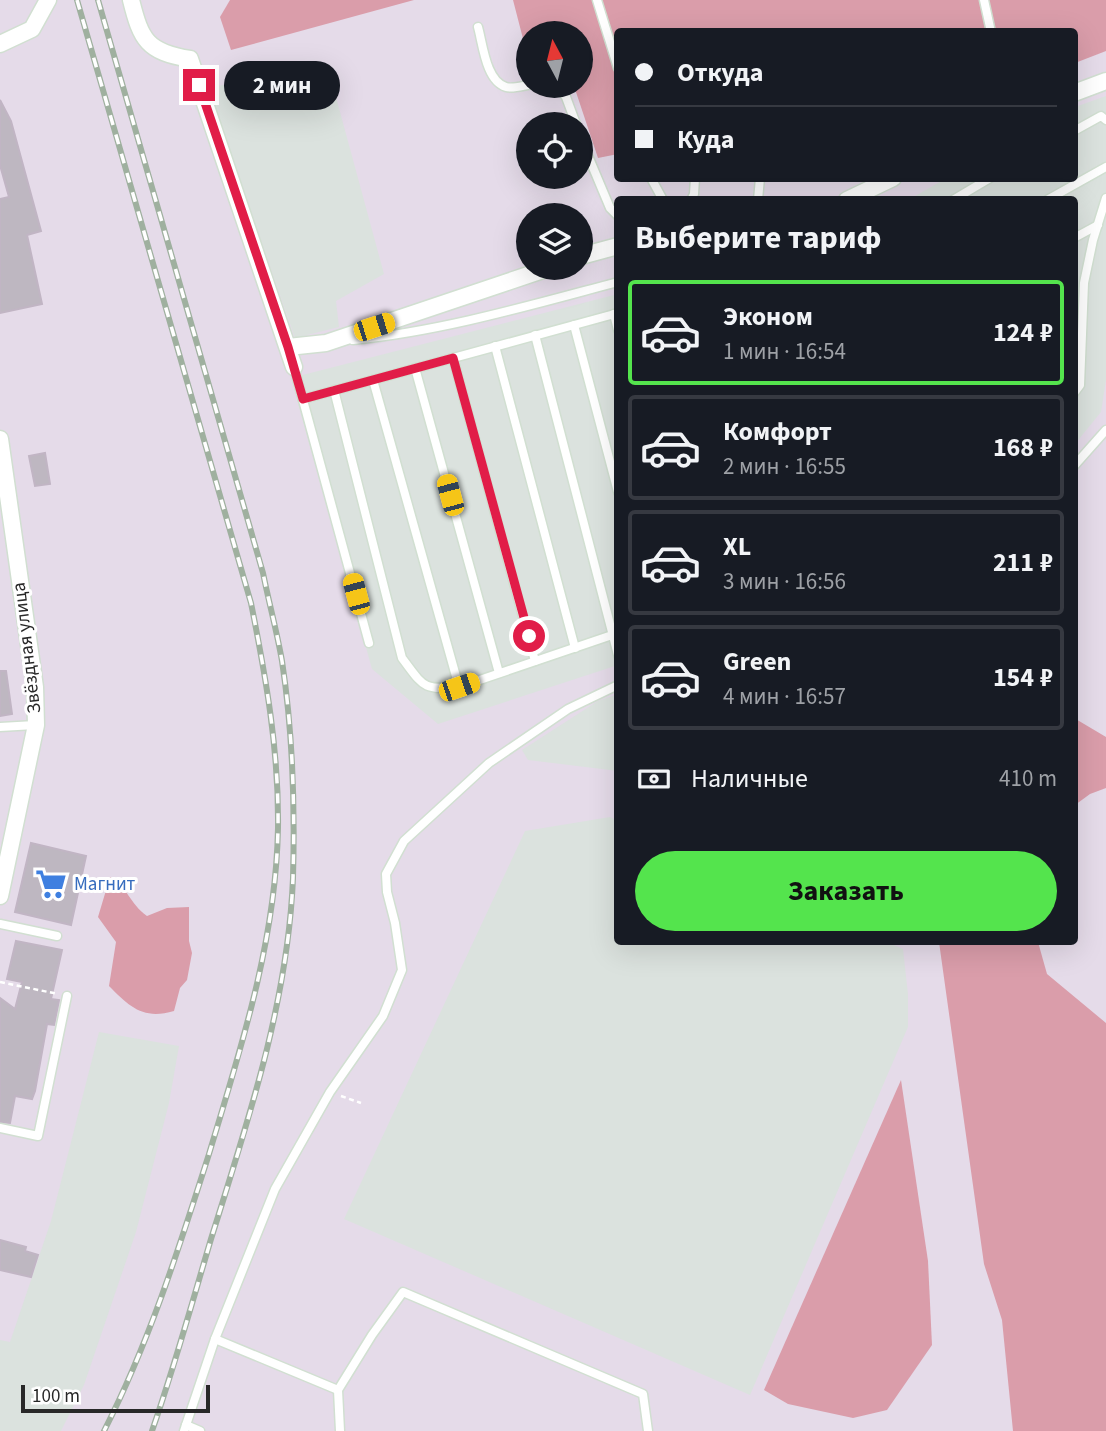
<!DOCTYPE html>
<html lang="ru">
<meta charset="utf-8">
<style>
:root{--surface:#171b24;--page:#242831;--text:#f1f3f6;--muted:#9ea1a6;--line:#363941;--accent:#54e44d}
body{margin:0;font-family:"Source Sans 3",sans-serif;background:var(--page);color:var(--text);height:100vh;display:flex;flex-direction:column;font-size:26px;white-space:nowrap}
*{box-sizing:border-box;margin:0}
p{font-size:23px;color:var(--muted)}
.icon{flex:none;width:38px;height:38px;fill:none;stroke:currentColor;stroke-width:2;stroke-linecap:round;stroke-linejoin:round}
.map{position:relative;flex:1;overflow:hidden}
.drawer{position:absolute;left:614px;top:196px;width:464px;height:749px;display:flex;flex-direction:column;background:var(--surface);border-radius:7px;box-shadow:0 7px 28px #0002}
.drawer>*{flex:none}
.hud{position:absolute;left:614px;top:28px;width:464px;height:154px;border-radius:7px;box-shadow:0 7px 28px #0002;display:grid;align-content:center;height:154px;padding:0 21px;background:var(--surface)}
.needle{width:46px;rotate:353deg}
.fabs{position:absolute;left:516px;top:21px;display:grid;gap:14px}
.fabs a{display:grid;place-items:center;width:77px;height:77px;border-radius:50%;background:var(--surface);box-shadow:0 7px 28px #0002;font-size:35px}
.scale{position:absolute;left:21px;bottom:18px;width:189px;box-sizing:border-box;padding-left:7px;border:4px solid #282828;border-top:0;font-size:19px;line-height:24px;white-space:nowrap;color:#282828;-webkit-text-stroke:5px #fff;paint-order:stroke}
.end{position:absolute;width:32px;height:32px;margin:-16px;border:9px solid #e11d48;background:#fff;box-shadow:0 0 0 4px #fff}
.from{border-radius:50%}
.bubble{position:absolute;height:49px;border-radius:24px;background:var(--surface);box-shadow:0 7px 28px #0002;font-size:23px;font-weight:700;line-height:49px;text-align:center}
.car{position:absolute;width:21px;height:42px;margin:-21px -10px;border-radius:9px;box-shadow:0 0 5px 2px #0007;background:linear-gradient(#f5c518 24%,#345 0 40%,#f5c518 0 76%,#345 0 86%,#f5c518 0)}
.hud b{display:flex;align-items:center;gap:24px;height:66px;font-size:26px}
.hud b+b{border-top:2px solid var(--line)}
.hud i{width:18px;height:18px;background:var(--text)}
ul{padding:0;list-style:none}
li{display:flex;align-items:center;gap:21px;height:105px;margin:0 14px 10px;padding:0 7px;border:4px solid var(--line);border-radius:7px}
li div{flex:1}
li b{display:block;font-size:26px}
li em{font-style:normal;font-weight:700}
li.current{border-color:var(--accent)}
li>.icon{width:63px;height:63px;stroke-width:1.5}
h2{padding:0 21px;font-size:32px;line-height:84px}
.pay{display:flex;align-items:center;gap:18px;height:77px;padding:0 21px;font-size:26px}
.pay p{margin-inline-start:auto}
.action{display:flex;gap:14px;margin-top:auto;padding:14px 21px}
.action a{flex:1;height:80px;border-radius:42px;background:var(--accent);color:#111;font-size:28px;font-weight:700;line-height:80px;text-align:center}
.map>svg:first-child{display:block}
.industrial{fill:#dbe2de}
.green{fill:#da9daa}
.building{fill:#beb7c1;stroke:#c1b5c4;stroke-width:2}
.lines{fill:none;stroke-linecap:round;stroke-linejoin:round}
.service-casing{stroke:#d1dfd1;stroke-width:11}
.minor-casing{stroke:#d1dfd1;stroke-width:19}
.path{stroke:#fff;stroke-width:2.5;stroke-dasharray:5 3.5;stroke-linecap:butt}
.service{stroke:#fff;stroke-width:8}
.minor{stroke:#fff;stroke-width:16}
.rail-casing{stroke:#9fb09f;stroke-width:6}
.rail{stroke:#fff;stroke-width:3.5;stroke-dasharray:10;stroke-linecap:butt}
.route{stroke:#e11d48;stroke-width:9}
.labels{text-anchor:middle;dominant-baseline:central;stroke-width:6;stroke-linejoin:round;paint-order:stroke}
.street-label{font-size:19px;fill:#282828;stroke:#fff}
.shop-label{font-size:19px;fill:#366cbe;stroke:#fff;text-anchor:start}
</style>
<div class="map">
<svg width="1106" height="1431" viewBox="0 0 1106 1431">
<rect width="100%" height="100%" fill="#e5dbe9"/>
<g class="industrial">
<polygon points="327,64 384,274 336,301 339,327 295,338 208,88"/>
<polygon points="1106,96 1106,380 1101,412 1075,444 1074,200 908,200 945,179 1074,178 1075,107"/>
<polygon points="618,294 618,665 438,724 372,669 291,378"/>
<polygon points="618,694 618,771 528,760 522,750 598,701"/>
<polygon points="610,817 618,821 618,942 887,942 903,949 908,994 908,1027 750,1395 344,1219 525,831"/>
<polygon points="99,1032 179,1046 169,1103 136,1232 84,1385 61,1431 0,1431 0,1340 10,1342 51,1221"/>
</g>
<g class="green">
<polygon points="230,0 414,0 231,50 220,17"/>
<polygon points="513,0 1106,0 1106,51 1075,63 1074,32 618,32 618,154 598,158 574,86 581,86 581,33 528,33 528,58"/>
<polygon points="1074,718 1106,737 1106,788 1090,794 1075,805"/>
<path d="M110,877C128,887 129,903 147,916L167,908L189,907V941L192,953L187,980L180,988L174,1011C143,1020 130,1007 109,986L116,942L98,917Z"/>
<polygon points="939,942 1038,942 1047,974 1106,1023 1106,1431 1013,1431 1002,1320 984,1264"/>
<polygon points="901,1080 928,1261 932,1345 887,1410 853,1418 788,1404 764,1390"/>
</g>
<g class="building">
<polygon points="0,100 11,121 41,231 27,235 42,304 0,313 0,199 9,197 0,165"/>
<polygon points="45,453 50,484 35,486 29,456"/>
<polygon points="0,671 6,671 12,714 0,716"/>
<polygon points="31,843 86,856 71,925 15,912"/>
<polygon points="16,941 62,950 51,999 59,1000 54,1025 47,1024 35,1091 32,1099 15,1096 10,1123 0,1122 0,998 15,1009 22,982 7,979"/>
<polygon points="0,1240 26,1247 25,1251 38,1255 31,1277 0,1270"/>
</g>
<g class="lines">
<defs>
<g id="service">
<polyline points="597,0 618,68"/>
<polyline points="984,0 991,32"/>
<path d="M478,27C483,45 486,81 506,87C512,89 522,86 528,85"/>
<polyline points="557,86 566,97 576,124"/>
<polyline points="1074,131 1101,116 1106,120"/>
<polyline points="581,139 610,208 618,216"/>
<polyline points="651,178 663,200"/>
<polyline points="691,200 694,194 695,178"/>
<polyline points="758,200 760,178"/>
<polyline points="953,200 990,178"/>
<polyline points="1047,200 1106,167"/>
<polyline points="1074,238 1098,225"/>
<polyline points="614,314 618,330"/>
<polyline points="574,325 618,492"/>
<polyline points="535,335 618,655"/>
<path d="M353,340C443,331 531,305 618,282"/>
<polyline points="495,346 575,648"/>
<polyline points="453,358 535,661"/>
<polyline points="294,367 369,643"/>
<polyline points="415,368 499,673"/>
<polyline points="373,380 459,687"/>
<path d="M334,390L402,658C424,687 422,690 459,687L618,633"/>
<polyline points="1074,393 1080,385 1084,283 1093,240 1106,198"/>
<polyline points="303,399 618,313"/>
<polyline points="1074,466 1106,430"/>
<polyline points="0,727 35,725"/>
<polyline points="0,924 57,936"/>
<polyline points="0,1128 38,1136 67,996"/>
<polyline points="215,1339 338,1390"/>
<polyline points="186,1425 200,1431"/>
<polyline points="184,1431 215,1339 275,1189 330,1092 383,1016 402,970 395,923 387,892 386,874 404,841 489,763 568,709 618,685"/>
<polyline points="340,1431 338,1390 372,1335 403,1292 643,1394 648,1431"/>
</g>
<g id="minor">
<path d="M131,0C141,40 147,52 190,59L294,367"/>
<polyline points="0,44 32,29 48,0"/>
<polyline points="1074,93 1106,81"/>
<polyline points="847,200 893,178"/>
<polyline points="581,256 618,246"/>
<polyline points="288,347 326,343 549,268"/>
<polyline points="0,439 35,687 36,725 0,896"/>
</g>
</defs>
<use href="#service" class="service-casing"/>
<use href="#minor" class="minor-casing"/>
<g class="path">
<polyline points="0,982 58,994"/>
<polyline points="341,1096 361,1103"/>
</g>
<use href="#service" class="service"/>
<use href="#minor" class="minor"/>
<defs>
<g id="rail">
<path d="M77,0L251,603C266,678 279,751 278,828C276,940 241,1048 209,1154C179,1248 149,1343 104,1431"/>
<path d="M98,0L263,573C269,603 277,632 282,661C293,733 295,806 293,878C288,1002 248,1121 211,1239C192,1303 174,1368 152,1431"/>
</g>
</defs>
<use href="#rail" class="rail-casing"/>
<use href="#rail" class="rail"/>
</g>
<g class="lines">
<polyline class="route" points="199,85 288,347 303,399 453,358 529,636"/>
</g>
<defs>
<symbol id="supermarket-bare" viewBox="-9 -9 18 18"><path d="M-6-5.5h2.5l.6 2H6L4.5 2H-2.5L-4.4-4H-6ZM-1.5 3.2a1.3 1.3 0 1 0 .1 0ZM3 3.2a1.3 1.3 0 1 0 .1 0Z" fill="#3f7fe0" stroke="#fff" stroke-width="2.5" paint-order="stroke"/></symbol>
</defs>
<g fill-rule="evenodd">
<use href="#supermarket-bare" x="29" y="862" width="44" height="44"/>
</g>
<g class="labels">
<g class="street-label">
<text transform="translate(27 648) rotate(-97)">Звёздная улица</text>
</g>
<g class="shop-label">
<text x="74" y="884">Магнит</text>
</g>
</g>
</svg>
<div class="fabs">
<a><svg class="needle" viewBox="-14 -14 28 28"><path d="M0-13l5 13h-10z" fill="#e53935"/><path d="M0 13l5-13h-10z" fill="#9ea1a6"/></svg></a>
<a><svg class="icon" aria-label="locate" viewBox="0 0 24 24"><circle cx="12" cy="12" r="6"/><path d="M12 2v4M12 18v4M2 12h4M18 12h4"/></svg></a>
<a><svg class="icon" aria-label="layers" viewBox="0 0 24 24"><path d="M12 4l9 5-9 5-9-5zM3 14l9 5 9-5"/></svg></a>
</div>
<div class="scale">100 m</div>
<i class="end from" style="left:529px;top:636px"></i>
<i class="end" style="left:199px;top:85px"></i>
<div class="bubble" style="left:224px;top:61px;width:116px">2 мин</div>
<i class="car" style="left:374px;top:327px;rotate:72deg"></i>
<i class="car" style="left:450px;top:495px;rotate:345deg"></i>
<i class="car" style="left:356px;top:594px;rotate:345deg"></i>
<i class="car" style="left:459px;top:687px;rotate:71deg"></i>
<div class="hud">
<b><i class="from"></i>Откуда</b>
<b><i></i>Куда</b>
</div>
<section class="drawer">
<h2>Выберите тариф</h2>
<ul>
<li class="current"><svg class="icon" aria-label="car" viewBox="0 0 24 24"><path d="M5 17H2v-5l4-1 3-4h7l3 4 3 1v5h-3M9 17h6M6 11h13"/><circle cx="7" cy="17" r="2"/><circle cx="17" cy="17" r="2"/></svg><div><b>Эконом</b><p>1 мин · 16:54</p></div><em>124 ₽</em></li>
<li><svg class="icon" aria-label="car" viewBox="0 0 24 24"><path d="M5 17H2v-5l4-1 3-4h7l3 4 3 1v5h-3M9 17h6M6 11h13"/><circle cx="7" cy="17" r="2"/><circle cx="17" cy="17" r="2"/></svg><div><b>Комфорт</b><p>2 мин · 16:55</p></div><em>168 ₽</em></li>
<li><svg class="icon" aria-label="car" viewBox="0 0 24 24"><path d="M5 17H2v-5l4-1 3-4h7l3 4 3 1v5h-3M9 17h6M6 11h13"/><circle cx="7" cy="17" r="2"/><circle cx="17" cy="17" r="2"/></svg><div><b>XL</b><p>3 мин · 16:56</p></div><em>211 ₽</em></li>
<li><svg class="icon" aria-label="car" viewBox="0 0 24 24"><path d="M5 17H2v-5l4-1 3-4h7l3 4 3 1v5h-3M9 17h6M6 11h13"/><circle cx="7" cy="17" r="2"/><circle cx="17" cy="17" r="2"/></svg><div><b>Green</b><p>4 мин · 16:57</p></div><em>154 ₽</em></li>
</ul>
<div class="pay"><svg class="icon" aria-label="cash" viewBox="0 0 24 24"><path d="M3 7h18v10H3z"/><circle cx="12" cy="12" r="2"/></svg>Наличные<p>410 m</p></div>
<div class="action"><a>Заказать</a></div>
</section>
</div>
